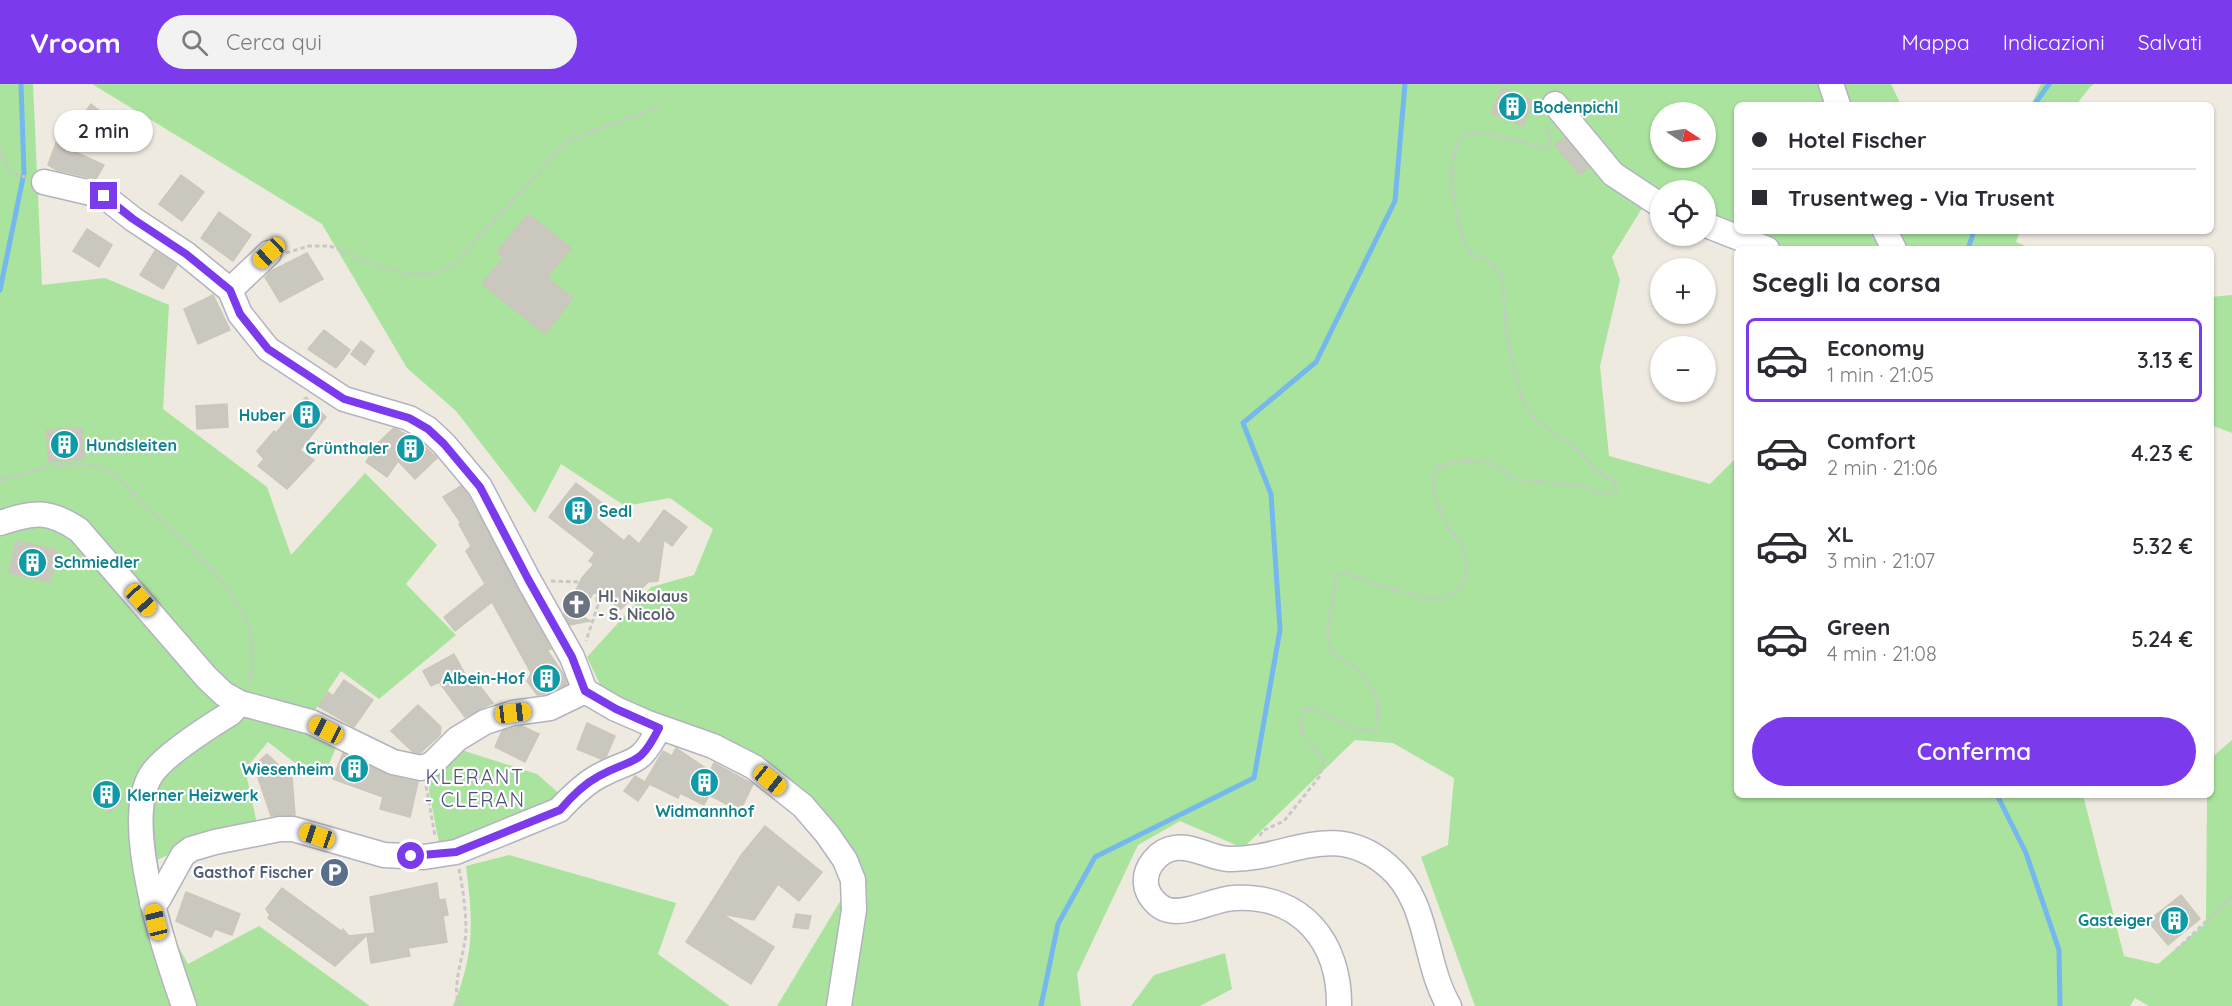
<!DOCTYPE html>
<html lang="it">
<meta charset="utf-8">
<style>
:root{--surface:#fff;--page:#f2f2f3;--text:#2b2b33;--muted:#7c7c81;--line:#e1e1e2;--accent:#7c3aed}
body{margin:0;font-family:Quicksand,sans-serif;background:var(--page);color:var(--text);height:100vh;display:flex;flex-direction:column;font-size:22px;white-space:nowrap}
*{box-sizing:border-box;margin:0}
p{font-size:20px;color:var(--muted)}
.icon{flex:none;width:33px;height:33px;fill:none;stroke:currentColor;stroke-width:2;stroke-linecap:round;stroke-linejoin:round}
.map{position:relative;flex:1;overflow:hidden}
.side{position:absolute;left:1734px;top:162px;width:480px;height:552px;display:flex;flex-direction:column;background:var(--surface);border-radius:9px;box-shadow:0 2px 4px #0004}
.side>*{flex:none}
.top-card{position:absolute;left:1734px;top:18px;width:480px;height:132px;border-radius:9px;box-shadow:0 2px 4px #0004;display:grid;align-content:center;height:132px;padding:0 18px;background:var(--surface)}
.needle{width:39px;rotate:102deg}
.buttons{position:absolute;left:1650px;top:18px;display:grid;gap:12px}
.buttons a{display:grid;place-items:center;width:66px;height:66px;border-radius:50%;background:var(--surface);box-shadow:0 2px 4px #0004;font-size:30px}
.end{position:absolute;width:27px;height:27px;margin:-14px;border:8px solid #7c3aed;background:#fff;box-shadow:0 0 0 3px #fff}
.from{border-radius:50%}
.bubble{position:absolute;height:42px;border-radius:21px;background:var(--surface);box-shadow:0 2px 4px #0004;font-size:20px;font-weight:600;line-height:42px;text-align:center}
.car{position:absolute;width:18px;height:36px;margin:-18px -9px;border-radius:8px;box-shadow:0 0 4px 2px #0007;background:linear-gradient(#f5c518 24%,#345 0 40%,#f5c518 0 76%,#345 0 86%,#f5c518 0)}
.top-card b{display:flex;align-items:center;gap:21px;height:57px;font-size:22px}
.top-card b+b{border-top:2px solid var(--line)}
.top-card i{width:15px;height:15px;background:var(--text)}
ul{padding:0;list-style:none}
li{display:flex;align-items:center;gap:18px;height:84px;margin:0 12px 9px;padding:0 6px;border:3px solid transparent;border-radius:9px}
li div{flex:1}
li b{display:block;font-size:22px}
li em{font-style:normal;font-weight:600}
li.selected{border-color:var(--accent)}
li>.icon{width:54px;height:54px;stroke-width:1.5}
h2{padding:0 18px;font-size:27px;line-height:72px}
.cta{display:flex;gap:12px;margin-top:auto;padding:12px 18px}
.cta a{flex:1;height:69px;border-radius:36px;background:var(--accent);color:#fff;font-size:24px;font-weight:600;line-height:69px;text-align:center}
header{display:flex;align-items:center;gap:36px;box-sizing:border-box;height:84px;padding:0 30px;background:var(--accent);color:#fff}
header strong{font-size:28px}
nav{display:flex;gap:33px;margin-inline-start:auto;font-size:21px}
.search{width:420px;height:54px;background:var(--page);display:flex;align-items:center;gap:15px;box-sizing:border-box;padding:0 21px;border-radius:33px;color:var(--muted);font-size:22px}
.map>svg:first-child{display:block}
.green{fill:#a9e39d;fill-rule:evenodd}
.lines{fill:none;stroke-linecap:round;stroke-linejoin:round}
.stream{stroke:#75b8ed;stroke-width:5}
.building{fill:#cac8be;stroke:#cac7b9;stroke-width:1.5}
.minor-casing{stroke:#b3b3c0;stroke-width:27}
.path{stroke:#c8c8c8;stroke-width:3;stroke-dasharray:4.5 3;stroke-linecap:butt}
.minor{stroke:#fff;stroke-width:24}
.route{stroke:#7c3aed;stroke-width:8}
.labels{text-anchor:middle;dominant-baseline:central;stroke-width:4.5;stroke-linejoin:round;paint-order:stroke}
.culture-label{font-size:16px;font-weight:bold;fill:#0d838f;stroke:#fff;text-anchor:start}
.worship-label{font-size:16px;font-weight:bold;fill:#5b616d;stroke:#fff;text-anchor:start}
.service-label{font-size:16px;font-weight:bold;fill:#4e5e75;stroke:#fff;text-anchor:end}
.quarter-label{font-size:20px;letter-spacing:1.5px;fill:#4d4d7d;stroke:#fff}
</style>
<header>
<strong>Vroom</strong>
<div class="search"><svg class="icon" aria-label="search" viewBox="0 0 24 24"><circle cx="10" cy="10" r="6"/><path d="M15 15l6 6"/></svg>Cerca qui</div>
<nav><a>Mappa</a><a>Indicazioni</a><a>Salvati</a></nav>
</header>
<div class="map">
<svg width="2232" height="922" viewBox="0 0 2232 922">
<rect width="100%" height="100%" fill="#eeeae0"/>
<g class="green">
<polygon points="0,0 33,0 42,201 105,194 169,221 163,325 267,403 291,471 365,389 437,461 406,500 456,551 379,615 341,587 305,641 338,658 324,693 308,689 268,658 245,685 258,744 191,760 136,786 188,880 259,842 370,922 0,922"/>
<path d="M92,0H1891L1901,21H1737V147H2020L2016,158L2033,165H1757L1706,142V106H1660V122L1647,116L1612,173L1620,196L1600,282L1609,372L1710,400L1737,373V711H2083L2124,872L2158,880L2206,839L2207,711H2211V674L2232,656V922H2149L2135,914L2130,922H1475L1421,773L1448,761L1454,694L1393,659L1355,656L1243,764L1180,737L1138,761L1077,890L1081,922H777L853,796L803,722L605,611L587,573L651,503L694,491L713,445L670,414L625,422L561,380L535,429L456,327L407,284L322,140ZM1660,28H1706V74H1660Z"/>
<polygon points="2041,0 2094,0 2090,3 2076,21 2031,21"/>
<polygon points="2232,211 2232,349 2211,341 2211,213"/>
<polygon points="458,665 537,690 562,712 440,764 429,707 430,690"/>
<path d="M509,771L676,819L658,870L730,922H453C475,870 473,836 466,782Z"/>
<polygon points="1225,869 1232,905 1200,922 1131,922 1154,891"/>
</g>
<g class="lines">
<g class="stream">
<polyline points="2034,21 2049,0"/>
<polyline points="1968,165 1974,147"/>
<polyline points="0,206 24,89 21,0"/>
<polyline points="1997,711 2026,769 2059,866 2060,922"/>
<polyline points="1041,922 1058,840 1095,773 1254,694 1280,546 1271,410 1243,339 1316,278 1395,117 1405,0"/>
</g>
</g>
<g class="building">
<polygon points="1502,4 1533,17 1523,42 1491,29"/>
<polygon points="91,20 106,32 90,53 75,42"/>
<polygon points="1564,53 1589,83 1580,91 1555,61"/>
<polygon points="56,59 104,81 96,95 57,86 48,81"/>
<polygon points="181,91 204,108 182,137 159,120"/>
<polygon points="219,128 251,151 233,177 201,154"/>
<polygon points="528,130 571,164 547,194 573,214 545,250 482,200 504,173 497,168"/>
<polygon points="87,145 112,161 99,183 73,167"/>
<polygon points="155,167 177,181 163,205 140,191"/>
<polygon points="307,169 323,195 280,218 265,193 271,187"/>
<polygon points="213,211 230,246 198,260 184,225"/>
<polygon points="324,246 350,266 336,284 308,265"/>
<polygon points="361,257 374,267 365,281 351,270"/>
<polygon points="306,313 326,333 300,366 314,376 287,405 258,382 264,375 257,367 274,347 276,349"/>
<polygon points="227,320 228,343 197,345 196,322"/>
<polygon points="82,344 84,375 49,378 46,346"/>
<polygon points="394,344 419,357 437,374 415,395 398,377 387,393 366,378 377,360"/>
<polygon points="576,399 606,422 596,434 624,457 629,451 639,460 664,426 687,443 672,462 664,456 658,497 648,498 621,525 595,506 580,531 590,537 570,541 564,530 582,494 594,480 589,477 595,469 549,433"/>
<polygon points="461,402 468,411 551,565 547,566 564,591 567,600 546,610 537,611 527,597 531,589 492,518 455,547 444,533 485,500 466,467 471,462 459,440 461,439 443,413"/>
<polygon points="16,457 57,466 50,498 9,489"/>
<polygon points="454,570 471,601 476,597 493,619 465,633 439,598 431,602 423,587"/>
<polygon points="344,596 373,616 354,643 318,622 328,608 333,612"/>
<polygon points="418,621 441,643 440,651 420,669 413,668 391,647"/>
<polygon points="587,639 615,652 606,673 601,675 577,665"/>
<polygon points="522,642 539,650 525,678 495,663 502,647"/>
<polygon points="676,664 710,687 714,679 753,700 740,727 709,711 704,721 680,709 678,714 645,698 663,667 672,672"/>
<polygon points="343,669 387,691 418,698 410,733 380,725 383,713 333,695"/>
<polygon points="267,670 292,694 295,731 271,732 254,682"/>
<polygon points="635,692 649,701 638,717 624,707"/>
<polygon points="107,701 121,718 109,728 94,710"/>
<polygon points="765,742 822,788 799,817 778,800 754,836 722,830 774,863 751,900 686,858 742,770"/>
<polygon points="437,799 439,816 445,815 448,831 443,832 447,858 408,864 410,872 371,879 367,851 335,882 268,834 270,831 266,825 282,804 341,847 343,845 349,852 375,849 370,813"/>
<polygon points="186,808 240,830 232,851 215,845 211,853 176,837"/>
<polygon points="2181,811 2200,835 2168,861 2148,837"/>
<polygon points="796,830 811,832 808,845 793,843"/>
</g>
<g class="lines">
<defs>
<g id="minor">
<polyline points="1831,0 1838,21"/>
<polyline points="1555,20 1613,90 1660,121"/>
<polyline points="44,98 104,112 133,135 186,170 230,206 240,230 268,265 344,315 409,334 428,345 444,360 480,403 528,495 572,573 585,607 616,625 648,639 713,662 754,683 803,722 827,750 845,776 853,796 854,826 839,922"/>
<polyline points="1706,141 1767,165"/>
<polyline points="1885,147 1894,165"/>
<polyline points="230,206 269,169"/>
<path d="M0,439C34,428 48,425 79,446L207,594L224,610L240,619L311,638L393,678L421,684L432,680L457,655L485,638L513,629L550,624L585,607"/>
<path d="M152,819L158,816L183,771L191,765L215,758L280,745H293L384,771L424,773L456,768L559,726C571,713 584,700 599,692C634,673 639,684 659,644"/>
<path d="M184,922C166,871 121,739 151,691C163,672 210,642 231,629L240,619"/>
<path d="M1339,922C1340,859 1302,810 1234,814C1214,815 1187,831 1168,826C1157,823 1147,811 1146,800C1144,783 1159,766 1175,764C1193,761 1210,774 1228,775C1287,777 1332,734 1388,782C1430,818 1423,878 1449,922"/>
</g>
</defs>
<use href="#minor" class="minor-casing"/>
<g class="path">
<polyline points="0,66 9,88 25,93"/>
<path d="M286,169L309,162H330C369,177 417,206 455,179L567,57L659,23"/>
<path d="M0,396C30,389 68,374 100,383C116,387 130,407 141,418C177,452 223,488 245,534C254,555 255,580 248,602"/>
<polyline points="551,497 578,498 596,509 598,521 586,557"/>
<polyline points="426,702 435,752"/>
<path d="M1260,752L1262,747L1284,737L1320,692L1324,675C1310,662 1294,645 1304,625H1316L1353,645L1371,646L1377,641C1382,603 1362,587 1333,569L1327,552L1336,492L1345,488C1361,496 1423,516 1438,515C1463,513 1472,487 1464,466C1462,459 1455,453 1451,447C1440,428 1426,403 1438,382L1464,377L1493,380L1514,395L1584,402L1603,410L1617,407L1615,399L1592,383L1584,371L1539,339L1523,319L1507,254L1502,192L1491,179L1472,170L1464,159L1455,121L1451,91L1455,66L1463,50L1485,49L1548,64L1551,61L1547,43"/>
<path d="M459,785C463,805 466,828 466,847C465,870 450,904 460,922"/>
<polyline points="2176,866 2232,813"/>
</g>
<use href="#minor" class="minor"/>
</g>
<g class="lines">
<path class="route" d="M104,112L133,135L186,170L230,206L240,230L268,265L344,315L409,334L428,345L444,360L480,403L528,495L572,573L585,607L616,625L659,644C639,684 634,673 599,692C584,700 571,713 560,726L456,768L411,772"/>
</g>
<defs>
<symbol id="building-disc" viewBox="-11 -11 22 22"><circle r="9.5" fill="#0f9aa8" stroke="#fff"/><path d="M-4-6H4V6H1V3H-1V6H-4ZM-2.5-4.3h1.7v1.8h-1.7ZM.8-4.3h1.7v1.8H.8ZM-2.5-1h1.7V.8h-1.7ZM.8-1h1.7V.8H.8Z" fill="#fff"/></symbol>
<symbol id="church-disc" viewBox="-11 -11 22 22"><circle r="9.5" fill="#6b7280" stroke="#fff"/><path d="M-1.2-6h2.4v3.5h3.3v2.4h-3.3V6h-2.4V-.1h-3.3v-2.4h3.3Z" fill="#fff"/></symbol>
<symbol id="parking-disc" viewBox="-11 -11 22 22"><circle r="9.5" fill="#5c6f8a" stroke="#fff"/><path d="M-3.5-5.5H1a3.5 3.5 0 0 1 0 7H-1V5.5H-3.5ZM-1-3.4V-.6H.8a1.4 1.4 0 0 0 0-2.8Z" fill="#fff"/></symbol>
</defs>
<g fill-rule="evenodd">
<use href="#building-disc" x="1496" y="6" width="33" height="33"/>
<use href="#building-disc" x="290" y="314" width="33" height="33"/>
<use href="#building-disc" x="48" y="344" width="33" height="33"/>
<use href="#building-disc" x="394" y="348" width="33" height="33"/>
<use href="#building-disc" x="562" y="410" width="33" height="33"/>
<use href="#building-disc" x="16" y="462" width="33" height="33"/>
<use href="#church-disc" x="560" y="504" width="33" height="33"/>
<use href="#building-disc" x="530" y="578" width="33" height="33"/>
<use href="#building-disc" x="338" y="668" width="33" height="33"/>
<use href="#building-disc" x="688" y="682" width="33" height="33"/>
<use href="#building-disc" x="90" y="694" width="33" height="33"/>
<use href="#parking-disc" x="318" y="772" width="33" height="33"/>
<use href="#building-disc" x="2158" y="820" width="33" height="33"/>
</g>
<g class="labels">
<g class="culture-label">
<text x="1533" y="23">Bodenpichl</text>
<text x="286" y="331" text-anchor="end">Huber</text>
<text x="86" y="361">Hundsleiten</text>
<text x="389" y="364" text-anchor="end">Grünthaler</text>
<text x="599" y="427">Sedl</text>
<text x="54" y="478">Schmiedler</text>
<text x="525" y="594" text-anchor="end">Albein-Hof</text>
<text x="334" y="685" text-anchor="end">Wiesenheim</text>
<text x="127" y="711">Klerner Heizwerk</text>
<text x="705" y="727" text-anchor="middle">Widmannhof</text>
<text x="2153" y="836" text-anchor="end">Gasteiger</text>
</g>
<g class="worship-label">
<text x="598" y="512">Hl. Nikolaus<tspan x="598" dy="18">- S. Nicolò</tspan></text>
</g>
<g class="service-label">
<text x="314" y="788">Gasthof Fischer</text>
</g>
<g class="quarter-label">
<text x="475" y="692">KLERANT<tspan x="475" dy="23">- CLERAN</tspan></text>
</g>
</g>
</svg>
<div class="buttons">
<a><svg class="needle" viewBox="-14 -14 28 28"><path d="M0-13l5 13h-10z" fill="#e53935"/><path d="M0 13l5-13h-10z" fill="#7c7c81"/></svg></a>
<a><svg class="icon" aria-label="locate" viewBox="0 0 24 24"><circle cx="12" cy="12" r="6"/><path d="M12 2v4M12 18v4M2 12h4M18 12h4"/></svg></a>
<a>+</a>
<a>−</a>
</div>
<i class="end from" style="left:411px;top:772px"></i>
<i class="end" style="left:104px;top:112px"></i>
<div class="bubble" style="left:54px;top:26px;width:99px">2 min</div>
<i class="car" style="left:269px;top:169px;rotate:227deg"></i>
<i class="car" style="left:141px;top:516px;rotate:138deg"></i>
<i class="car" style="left:513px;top:629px;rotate:83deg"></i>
<i class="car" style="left:326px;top:646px;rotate:297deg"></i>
<i class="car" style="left:770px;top:696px;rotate:129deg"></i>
<i class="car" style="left:317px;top:752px;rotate:289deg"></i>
<i class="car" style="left:156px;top:838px;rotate:346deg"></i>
<div class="top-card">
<b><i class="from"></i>Hotel Fischer</b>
<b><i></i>Trusentweg - Via Trusent</b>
</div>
<section class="side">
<h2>Scegli la corsa</h2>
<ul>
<li class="selected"><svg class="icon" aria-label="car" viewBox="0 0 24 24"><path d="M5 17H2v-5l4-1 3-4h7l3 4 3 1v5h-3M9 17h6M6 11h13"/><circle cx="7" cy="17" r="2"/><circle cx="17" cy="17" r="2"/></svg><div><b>Economy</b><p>1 min · 21:05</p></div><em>3.13 €</em></li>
<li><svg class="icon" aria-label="car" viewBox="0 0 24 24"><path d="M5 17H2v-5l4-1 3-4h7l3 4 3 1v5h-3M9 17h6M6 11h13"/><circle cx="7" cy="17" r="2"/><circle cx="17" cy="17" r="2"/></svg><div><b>Comfort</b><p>2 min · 21:06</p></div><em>4.23 €</em></li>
<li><svg class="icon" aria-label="car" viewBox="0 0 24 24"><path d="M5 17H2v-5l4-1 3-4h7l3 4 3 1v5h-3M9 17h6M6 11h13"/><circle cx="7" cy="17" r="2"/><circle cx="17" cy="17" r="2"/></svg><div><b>XL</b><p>3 min · 21:07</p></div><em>5.32 €</em></li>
<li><svg class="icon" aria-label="car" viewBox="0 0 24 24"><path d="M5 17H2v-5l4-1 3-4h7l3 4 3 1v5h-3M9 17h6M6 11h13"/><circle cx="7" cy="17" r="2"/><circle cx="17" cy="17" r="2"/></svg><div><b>Green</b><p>4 min · 21:08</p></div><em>5.24 €</em></li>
</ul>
<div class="cta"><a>Conferma</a></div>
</section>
</div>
